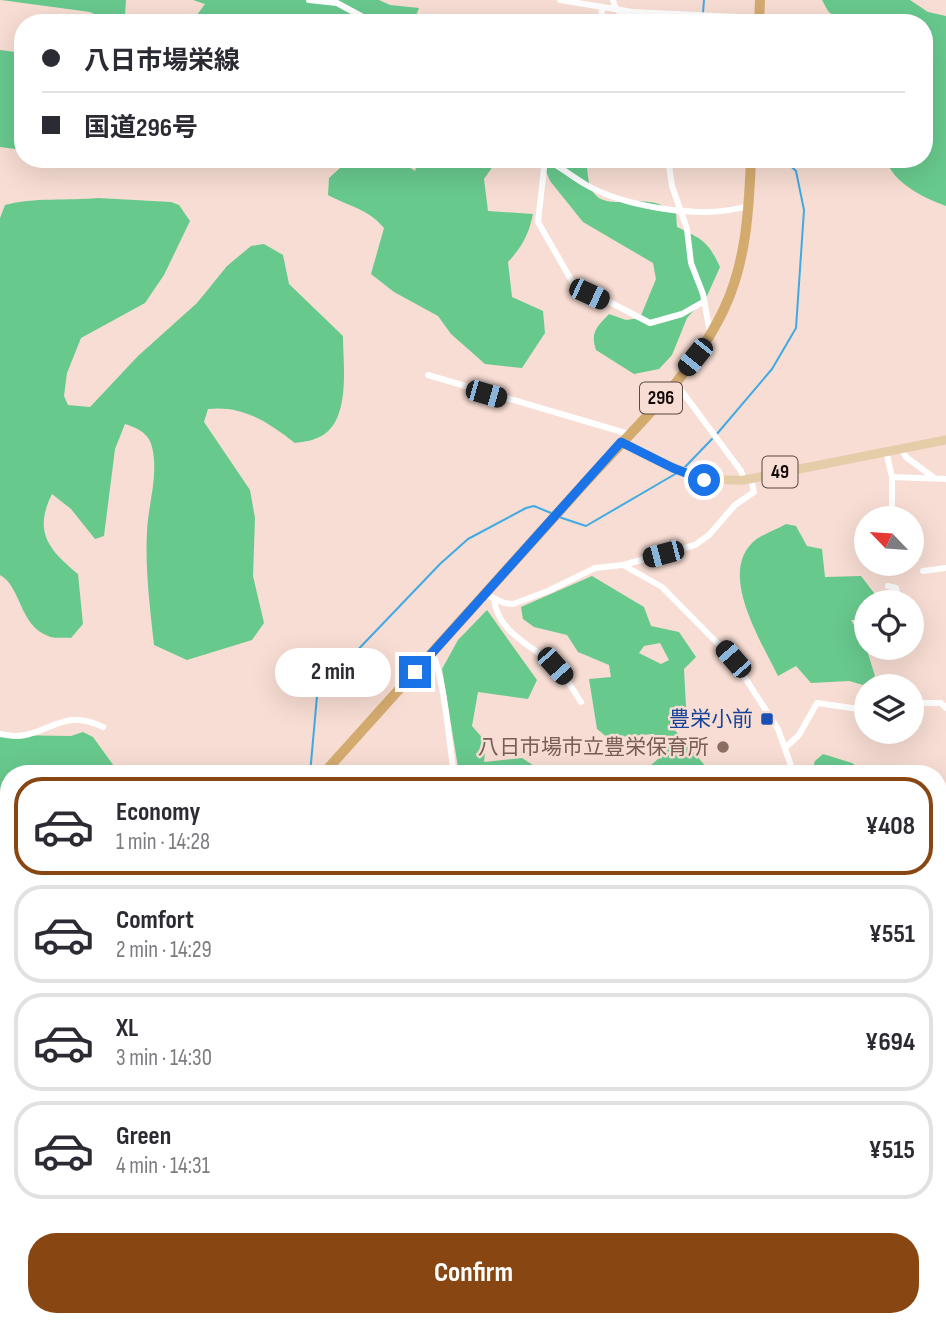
<!DOCTYPE html>
<meta charset="utf-8">
<style>
:root{--surface:#fff;--page:#f2f2f3;--text:#2b2b33;--muted:#7c7c81;--line:#e1e1e2;--accent:#884712}
body{margin:0;font-family:"Sofia Sans Condensed","Noto Sans JP",sans-serif;background:var(--page);color:var(--text);height:100vh;display:flex;flex-direction:column;font-size:26px;white-space:nowrap}
*{box-sizing:border-box;margin:0}
p{font-size:23px;color:var(--muted)}
.icon{flex:none;width:38px;height:38px;fill:none;stroke:currentColor;stroke-width:2;stroke-linecap:round;stroke-linejoin:round}
.map{position:relative;flex:1;overflow:hidden}
.drawer{position:absolute;left:0px;top:765px;width:947px;height:562px;display:flex;flex-direction:column;background:var(--surface);border-radius:28px 28px 0 0;box-shadow:0 7px 28px #0002}
.drawer>*{flex:none}
.guide{position:absolute;left:14px;top:14px;width:919px;height:154px;border-radius:28px;box-shadow:0 7px 28px #0002;display:grid;align-content:center;height:154px;padding:0 28px;background:var(--surface)}
.needle{width:46px;rotate:295deg}
.tools{position:absolute;left:854px;top:506px;display:grid;gap:14px}
.tools a{display:grid;place-items:center;width:70px;height:70px;border-radius:50%;background:var(--surface);box-shadow:0 7px 28px #0002;font-size:35px}
.end{position:absolute;width:32px;height:32px;margin:-16px;border:9px solid #1a73e8;background:#fff;box-shadow:0 0 0 4px #fff}
.from{border-radius:50%}
.bubble{position:absolute;height:49px;border-radius:24px;background:var(--surface);box-shadow:0 7px 28px #0002;font-size:23px;font-weight:700;line-height:49px;text-align:center}
.car{position:absolute;width:21px;height:42px;margin:-21px -10px;border-radius:9px;box-shadow:0 0 5px 2px #0007;background:linear-gradient(#222 24%,#8ab4d8 0 40%,#222 0 76%,#8ab4d8 0 86%,#222 0)}
.guide b{display:flex;align-items:center;gap:24px;height:66px;font-size:26px}
.guide b+b{border-top:2px solid var(--line)}
.guide i{width:18px;height:18px;background:var(--text)}
ul{padding:12px 0 0;list-style:none}
li{display:flex;align-items:center;gap:21px;height:98px;margin:0 14px 10px;padding:0 14px;border:4px solid var(--line);border-radius:28px}
li div{flex:1}
li b{display:block;font-size:26px}
li em{font-style:normal;font-weight:700}
li.on{border-color:var(--accent)}
li>.icon{width:63px;height:63px;stroke-width:1.5}
.action{display:flex;gap:14px;margin-top:auto;padding:14px 28px}
.action a{flex:1;height:80px;border-radius:28px;background:var(--accent);color:#fff;font-size:28px;font-weight:700;line-height:80px;text-align:center}
.map>svg:first-child{display:block}
.forest{fill:#68c98d;fill-rule:evenodd}
.lines{fill:none;stroke-linecap:round;stroke-linejoin:round}
.stream{stroke:#3faae4;stroke-width:2}
.street{stroke:#fff;stroke-width:6}
.primary{stroke:#e5cda9;stroke-width:9}
.highway{stroke:#d4ab6f;stroke-width:10}
.route{stroke:#1a73e8;stroke-width:9}
.transit-dot{fill:#1a4fb4;stroke:#f7ddd3;stroke-width:2.5}
.education-dot{fill:#8d6e63;stroke:#f7ddd3;stroke-width:2.5}
.labels{text-anchor:middle;dominant-baseline:central;stroke-width:5;stroke-linejoin:round;paint-order:stroke}
.shield{fill:#f7ddd3;stroke:#574945;stroke-width:2}
.shield-label{font-size:19px;font-weight:bold;fill:#130a08}
.transit-label{font-size:21px;fill:#164399;stroke:#f7ddd3;text-anchor:end}
.education-label{font-size:21px;fill:#785e54;stroke:#f7ddd3;text-anchor:end}
</style>
<div class="map">
<svg width="946" height="1326" viewBox="0 0 946 1326">
<rect width="100%" height="100%" fill="#f7ddd3"/>
<g class="forest">
<polygon points="1,0 126,0 125,16 113,23 90,12"/>
<polygon points="193,0 379,0 390,5 419,8 413,23 191,23 205,4"/>
<path d="M822,0H910L928,12L946,16V206C922,197 895,184 885,159H924V23H841L828,11Z"/>
<polygon points="0,50 23,53 23,150 0,147"/>
<path d="M350,159H397L415,171L419,159H498L484,179L488,211L533,214C529,234 522,247 508,262L512,297L543,311L545,333L522,368L485,364L451,334L438,316L394,292L371,274L384,228C367,208 350,207 328,195L329,178Z"/>
<path d="M541,159H587C586,220 620,196 656,203C663,205 670,210 676,213L677,227C702,239 708,241 720,267L707,296L687,318L672,355L659,369L634,374L596,350C590,332 597,327 609,314L626,320L640,318L656,279L653,263L583,222L550,181Z"/>
<path d="M98,198L171,202L179,205L190,221L164,275L145,303L81,338L67,373L64,396L68,405L90,407L138,356L197,303L227,266L251,246L264,244L283,255L289,284L343,336C343,365 352,425 317,438C311,441 302,442 295,443C268,422 243,405 208,409L204,422L250,490L255,518L253,576L264,623L252,640L187,660L154,645C150,607 145,570 147,532C148,504 159,475 152,447C149,433 137,428 125,424L115,449L104,536L95,539L71,509L52,494C33,532 49,550 78,574L83,624L71,638C64,637 54,639 48,636C19,625 21,586 0,575V218L5,205C33,197 68,201 98,198Z"/>
<path d="M786,524L796,526L807,546L822,549L825,577L861,576L881,602H866V620H851L865,644L875,676L863,685L849,681L811,683L796,666L778,676C762,642 719,576 752,543C760,535 776,530 786,524Z"/>
<path d="M592,576L644,607L651,626L679,632L696,657L684,669L686,706L674,729L707,768L733,773H642L666,752L654,734L608,738L597,729L589,679L611,677L609,665L578,652L567,635L534,627L523,619L521,607ZM660,643L669,660L661,664L639,653L644,646Z"/>
<polygon points="487,610 537,680 528,699 478,692 472,726 486,742 484,762 522,758 545,773 459,773 442,669 458,640"/>
<polygon points="0,732 8,735 71,736 83,732 93,737 119,773 9,774 9,795 0,800"/>
<polygon points="823,754 852,763 866,773 811,773 815,761"/>
<polygon points="0,889 2,918 9,925 9,1043 0,1045"/>
<polygon points="940,925 946,925 946,1048 938,1065"/>
<polygon points="0,1064 9,1068 9,1112 0,1113"/>
<polygon points="938,1101 946,1101 946,1152 938,1151"/>
<polygon points="946,1307 946,1326 922,1326 932,1318 938,1318 938,1313"/>
</g>
<g class="lines">
<g class="stream">
<polyline points="703,13 704,0"/>
<polyline points="716,435 772,369 796,328 804,210 796,171 783,159"/>
<polyline points="684,468 712,439"/>
<polyline points="559,517 586,526 677,473"/>
<polyline points="310,774 317,696 327,682 440,564 468,539 526,508 534,506 551,513"/>
<polyline points="407,1326 416,1318"/>
</g>
<g class="street">
<polyline points="309,0 337,3 374,23"/>
<polyline points="560,0 633,12 759,18"/>
<polyline points="613,0 615,7 630,23"/>
<polyline points="601,23 602,7"/>
<polyline points="545,159 538,222 573,283 650,323 682,314 703,302"/>
<path d="M546,159C559,166 570,175 583,183C623,207 703,220 748,206"/>
<polyline points="668,159 672,186 687,229 691,263 703,294 710,333"/>
<polyline points="428,375 629,434"/>
<polyline points="675,382 741,471 744,480"/>
<polyline points="901,449 906,457 933,477"/>
<polyline points="886,451 892,477 892,518"/>
<polyline points="892,477 946,479"/>
<polyline points="623,565 662,587 733,659 778,729 794,774"/>
<polyline points="923,571 946,568"/>
<polyline points="888,586 896,588 899,602"/>
<polyline points="485,594 504,603 513,604 548,591 595,568 623,565 695,545 709,535 735,505 754,492 751,479"/>
<path d="M494,599C498,634 534,646 555,666C566,676 573,690 581,702"/>
<path d="M431,653C443,664 450,752 454,774"/>
<polyline points="912,703 941,703 946,708"/>
<path d="M0,734C45,745 57,704 103,727"/>
<polyline points="786,747 799,735 817,703 866,710"/>
<polyline points="0,838 9,836"/>
<polyline points="938,842 946,845"/>
<polyline points="938,1085 946,1083"/>
<polyline points="938,1125 946,1144"/>
<polyline points="0,1151 9,1157"/>
<polyline points="0,1169 9,1163"/>
<polyline points="206,1318 210,1326"/>
<polyline points="750,1318 752,1326"/>
</g>
<g class="primary">
<path d="M621,442C665,464 693,482 744,480L946,440"/>
<polyline points="938,1236 946,1231"/>
<polyline points="669,1326 695,1318"/>
</g>
<g class="highway">
<polyline points="759,23 760,0"/>
<path d="M323,774C410,678 496,582 582,486C631,431 692,377 724,309C746,263 749,210 751,159"/>
<polyline points="0,1052 9,1050"/>
</g>
</g>
<g class="lines">
<polyline class="route" points="415,672 621,442 673,468 704,480"/>
</g>
<rect class="transit-dot" x="760" y="712" width="14" height="14" rx="3.5"/>
<circle class="education-dot" cx="723" cy="747" r="7"/>
<g class="labels">
<g class="shield">
<rect x="640" y="382.5" width="42" height="31" rx="5"/>
<rect x="762.5" y="456.5" width="35" height="31" rx="5"/>
</g>
<g class="shield-label">
<text x="661" y="398">296</text>
<text x="780" y="472">49</text>
</g>
<g class="transit-label">
<text x="753" y="719">豊栄小前</text>
</g>
<g class="education-label">
<text x="709" y="747">八日市場市立豊栄保育所</text>
</g>
</g>
</svg>
<div class="tools">
<a><svg class="needle" viewBox="-14 -14 28 28"><path d="M0-13l5 13h-10z" fill="#e53935"/><path d="M0 13l5-13h-10z" fill="#7c7c81"/></svg></a>
<a><svg class="icon" aria-label="locate" viewBox="0 0 24 24"><circle cx="12" cy="12" r="6"/><path d="M12 2v4M12 18v4M2 12h4M18 12h4"/></svg></a>
<a><svg class="icon" aria-label="layers" viewBox="0 0 24 24"><path d="M12 4l9 5-9 5-9-5zM3 14l9 5 9-5"/></svg></a>
</div>
<i class="end from" style="left:704px;top:480px"></i>
<i class="end" style="left:415px;top:672px"></i>
<div class="bubble" style="left:275px;top:648px;width:116px">2 min</div>
<i class="car" style="left:589px;top:294px;rotate:115deg"></i>
<i class="car" style="left:695px;top:357px;rotate:219deg"></i>
<i class="car" style="left:486px;top:394px;rotate:106deg"></i>
<i class="car" style="left:663px;top:554px;rotate:255deg"></i>
<i class="car" style="left:733px;top:659px;rotate:319deg"></i>
<i class="car" style="left:555px;top:666px;rotate:138deg"></i>
<div class="guide">
<b><i class="from"></i>八日市場栄線</b>
<b><i></i>国道296号</b>
</div>
<section class="drawer">
<ul>
<li class="on"><svg class="icon" aria-label="car" viewBox="0 0 24 24"><path d="M5 17H2v-5l4-1 3-4h7l3 4 3 1v5h-3M9 17h6M6 11h13"/><circle cx="7" cy="17" r="2"/><circle cx="17" cy="17" r="2"/></svg><div><b>Economy</b><p>1 min · 14:28</p></div><em>¥408</em></li>
<li><svg class="icon" aria-label="car" viewBox="0 0 24 24"><path d="M5 17H2v-5l4-1 3-4h7l3 4 3 1v5h-3M9 17h6M6 11h13"/><circle cx="7" cy="17" r="2"/><circle cx="17" cy="17" r="2"/></svg><div><b>Comfort</b><p>2 min · 14:29</p></div><em>¥551</em></li>
<li><svg class="icon" aria-label="car" viewBox="0 0 24 24"><path d="M5 17H2v-5l4-1 3-4h7l3 4 3 1v5h-3M9 17h6M6 11h13"/><circle cx="7" cy="17" r="2"/><circle cx="17" cy="17" r="2"/></svg><div><b>XL</b><p>3 min · 14:30</p></div><em>¥694</em></li>
<li><svg class="icon" aria-label="car" viewBox="0 0 24 24"><path d="M5 17H2v-5l4-1 3-4h7l3 4 3 1v5h-3M9 17h6M6 11h13"/><circle cx="7" cy="17" r="2"/><circle cx="17" cy="17" r="2"/></svg><div><b>Green</b><p>4 min · 14:31</p></div><em>¥515</em></li>
</ul>
<div class="action"><a>Confirm</a></div>
</section>
</div>
